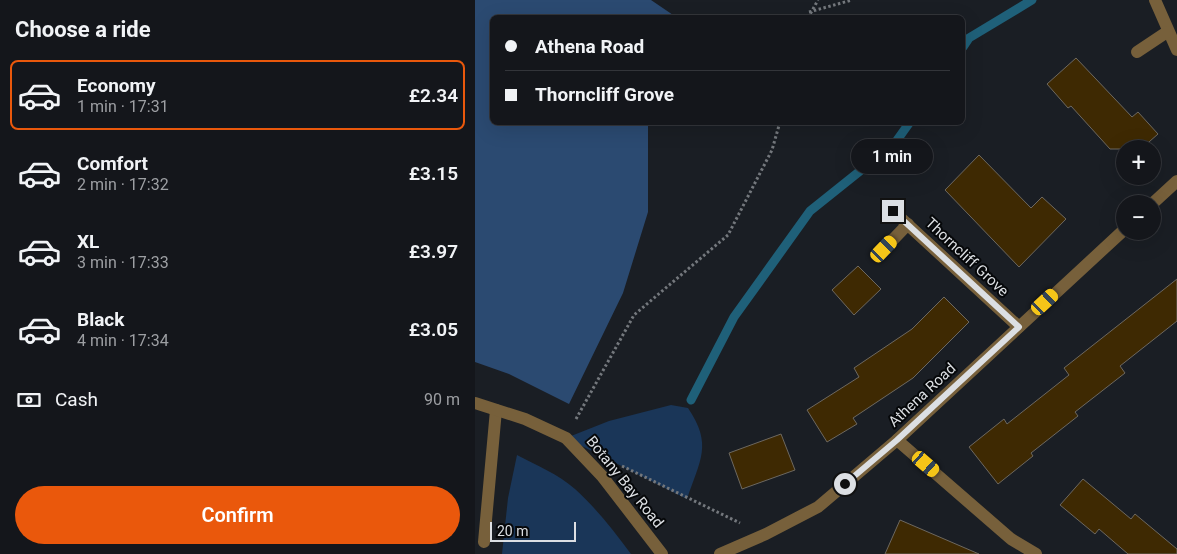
<!DOCTYPE html>
<meta charset="utf-8">
<style>
:root{--surface:#14161b;--page:#212328;--text:#f1f3f6;--muted:#9d9fa3;--line:#33353a;--accent:#ea580c}
body{margin:0;font-family:Roboto,sans-serif;background:var(--page);color:var(--text);height:100vh;display:flex;flex-direction:column;font-size:19px;white-space:nowrap}
*{box-sizing:border-box;margin:0}
p{font-size:16px;color:var(--muted)}
.icon{flex:none;width:28px;height:28px;fill:none;stroke:currentColor;stroke-width:2;stroke-linecap:round;stroke-linejoin:round}
.map{position:relative;flex:1;overflow:hidden}
.panel{display:flex;flex-direction:column;background:var(--surface);width:475px}
.panel>*{flex:none}
.hud{position:absolute;left:15px;top:15px;width:475px;height:110px;border-radius:8px;box-shadow:0 5px 20px #0002,0 0 0 1px var(--line);display:grid;align-content:center;height:110px;padding:0 15px;background:var(--surface)}
.fabs{position:absolute;left:641px;top:140px;display:grid;gap:10px}
.fabs a{display:grid;place-items:center;width:45px;height:45px;border-radius:50%;background:var(--surface);box-shadow:0 5px 20px #0002,0 0 0 1px var(--line);font-size:25px}
.scale{position:absolute;left:15px;bottom:12px;width:86px;box-sizing:border-box;padding-left:5px;border:2px solid #dcdfe3;border-top:0;font-size:14px;line-height:18px;white-space:nowrap;color:#dcdfe3;-webkit-text-stroke:4px #06080a;paint-order:stroke}
.end{position:absolute;width:22px;height:22px;margin:-11px;border:6px solid #dcdfe3;background:#111;box-shadow:0 0 0 2px #111}
.from{border-radius:50%}
.bubble{position:absolute;height:35px;border-radius:18px;background:var(--surface);box-shadow:0 5px 20px #0002,0 0 0 1px var(--line);font-size:16px;font-weight:600;line-height:35px;text-align:center}
.car{position:absolute;width:15px;height:30px;margin:-15px -8px;border-radius:6px;box-shadow:0 0 4px 1px #0007;background:linear-gradient(#f5c518 24%,#345 0 40%,#f5c518 0 76%,#345 0 86%,#f5c518 0)}
.hud b{display:flex;align-items:center;gap:18px;height:48px;font-size:19px}
.hud b+b{border-top:1px solid var(--line)}
.hud i{width:12px;height:12px;background:var(--text)}
ul{padding:0;list-style:none}
li{display:flex;align-items:center;gap:15px;height:70px;margin:0 10px 8px;padding:0 5px;border:2px solid transparent;border-radius:8px}
li div{flex:1}
li b{display:block;font-size:19px}
li em{font-style:normal;font-weight:600}
li.active{border-color:var(--accent)}
li>.icon{width:45px;height:45px;stroke-width:1.5}
h2{padding:0 15px;font-size:22px;line-height:60px}
.pay{display:flex;align-items:center;gap:12px;height:55px;padding:0 15px;font-size:19px}
.pay p{margin-inline-start:auto}
.cta{display:flex;gap:10px;margin-top:auto;padding:10px 15px}
.cta a{flex:1;height:58px;border-radius:30px;background:var(--accent);color:#fff;font-size:20px;font-weight:600;line-height:58px;text-align:center}
main{display:flex;flex:1;min-height:0}
.map>svg:first-child{display:block}
.green{fill:#1a3658}
.forest{fill:#2b4a71}
.lines{fill:none;stroke-linecap:round;stroke-linejoin:round}
.stream{stroke:#1f6079;stroke-width:9}
.building{fill:#3e2902;stroke:#6d6860}
.path{stroke:#74787d;stroke-width:3;stroke-dasharray:2.5 2.5;stroke-linecap:butt}
.service{stroke:#77603b;stroke-width:12}
.minor{stroke:#77603b;stroke-width:12}
.route{stroke:#dcdfe3;stroke-width:6}
.labels{text-anchor:middle;dominant-baseline:central;stroke-width:4;stroke-linejoin:round;paint-order:stroke}
.street-label{font-size:15px;fill:#dcdfe3;stroke:#06080a}
</style>
<main>
<section class="panel">
<h2>Choose a ride</h2>
<ul>
<li class="active"><svg class="icon" aria-label="car" viewBox="0 0 24 24"><path d="M5 17H2v-5l4-1 3-4h7l3 4 3 1v5h-3M9 17h6M6 11h13"/><circle cx="7" cy="17" r="2"/><circle cx="17" cy="17" r="2"/></svg><div><b>Economy</b><p>1 min · 17:31</p></div><em>£2.34</em></li>
<li><svg class="icon" aria-label="car" viewBox="0 0 24 24"><path d="M5 17H2v-5l4-1 3-4h7l3 4 3 1v5h-3M9 17h6M6 11h13"/><circle cx="7" cy="17" r="2"/><circle cx="17" cy="17" r="2"/></svg><div><b>Comfort</b><p>2 min · 17:32</p></div><em>£3.15</em></li>
<li><svg class="icon" aria-label="car" viewBox="0 0 24 24"><path d="M5 17H2v-5l4-1 3-4h7l3 4 3 1v5h-3M9 17h6M6 11h13"/><circle cx="7" cy="17" r="2"/><circle cx="17" cy="17" r="2"/></svg><div><b>XL</b><p>3 min · 17:33</p></div><em>£3.97</em></li>
<li><svg class="icon" aria-label="car" viewBox="0 0 24 24"><path d="M5 17H2v-5l4-1 3-4h7l3 4 3 1v5h-3M9 17h6M6 11h13"/><circle cx="7" cy="17" r="2"/><circle cx="17" cy="17" r="2"/></svg><div><b>Black</b><p>4 min · 17:34</p></div><em>£3.05</em></li>
</ul>
<div class="pay"><svg class="icon" aria-label="cash" viewBox="0 0 24 24"><path d="M3 7h18v10H3z"/><circle cx="12" cy="12" r="2"/></svg>Cash<p>90 m</p></div>
<div class="cta"><a>Confirm</a></div>
</section>
<div class="map">
<svg width="702" height="554" viewBox="0 0 702 554">
<rect width="100%" height="100%" fill="#1a1e24"/>
<g class="green">
<path d="M196,405L213,408C238,445 225,460 212,499L91,438L134,421Z"/>
<path d="M42,455C61,465 83,474 100,489C121,508 139,531 156,554H27L33,498Z"/>
</g>
<polygon class="forest" points="0,0 176,0 201,17 18,18 18,122 173,123 173,212 148,293 94,404 34,374 0,362"/>
<g class="lines">
<g class="stream">
<polyline points="488,47 494,38 557,0"/>
<polyline points="216,400 259,317 335,211 420,143 435,122"/>
</g>
</g>
<g class="building">
<polygon points="601,58 657,117 663,112 683,134 666,149 635,149 596,106 593,108 572,84"/>
<polygon points="504,155 556,208 567,197 591,219 544,267 470,190"/>
<polygon points="383,266 406,289 379,315 357,290"/>
<polygon points="702,279 702,321 645,366 650,373 600,412 603,416 556,453 558,456 523,484 494,447 529,419 532,424 594,375 589,368"/>
<polygon points="469,297 494,322 438,378 378,418 382,424 352,442 332,410 384,377 379,368 437,329"/>
<polygon points="306,434 320,470 267,489 254,453"/>
<polygon points="608,479 656,519 660,514 702,549 702,554 653,554 624,529 620,534 585,505"/>
<polygon points="425,520 504,554 410,554"/>
</g>
<g class="lines">
<g class="path">
<polyline points="334,12 377,0"/>
<polyline points="333,18 343,0"/>
<polyline points="101,419 159,315 253,235 297,150 305,122"/>
<polyline points="147,466 265,523"/>
</g>
<polyline class="service" points="9,542 21,410"/>
<g class="minor">
<polyline points="680,0 702,50"/>
<polyline points="662,52 692,32"/>
<polyline points="677,204 702,181"/>
<polyline points="418,211 544,327"/>
<polyline points="409,249 433,224"/>
<polyline points="0,403 50,419 91,438 127,476 187,554"/>
<polyline points="422,440 536,539 561,554"/>
<polyline points="245,554 291,534 343,507 422,440 650,229"/>
</g>
</g>
<g class="lines">
<polyline class="route" points="370,484 422,440 544,327 418,211"/>
</g>
<g class="labels">
<g class="street-label">
<text transform="translate(492 257) rotate(43)">Thorncliff Grove</text>
<text transform="translate(447 395) rotate(-43)">Athena Road</text>
<text transform="translate(150 482) rotate(51)">Botany Bay Road</text>
</g>
</g>
</svg>
<div class="fabs">
<a>+</a>
<a>−</a>
</div>
<div class="scale">20 m</div>
<i class="end from" style="left:370px;top:484px"></i>
<i class="end" style="left:418px;top:211px"></i>
<div class="bubble" style="left:376px;top:139px;width:82px">1 min</div>
<i class="car" style="left:409px;top:249px;rotate:44deg"></i>
<i class="car" style="left:570px;top:302px;rotate:47deg"></i>
<i class="car" style="left:451px;top:464px;rotate:131deg"></i>
<div class="hud">
<b><i class="from"></i>Athena Road</b>
<b><i></i>Thorncliff Grove</b>
</div>
</div>
</main>
